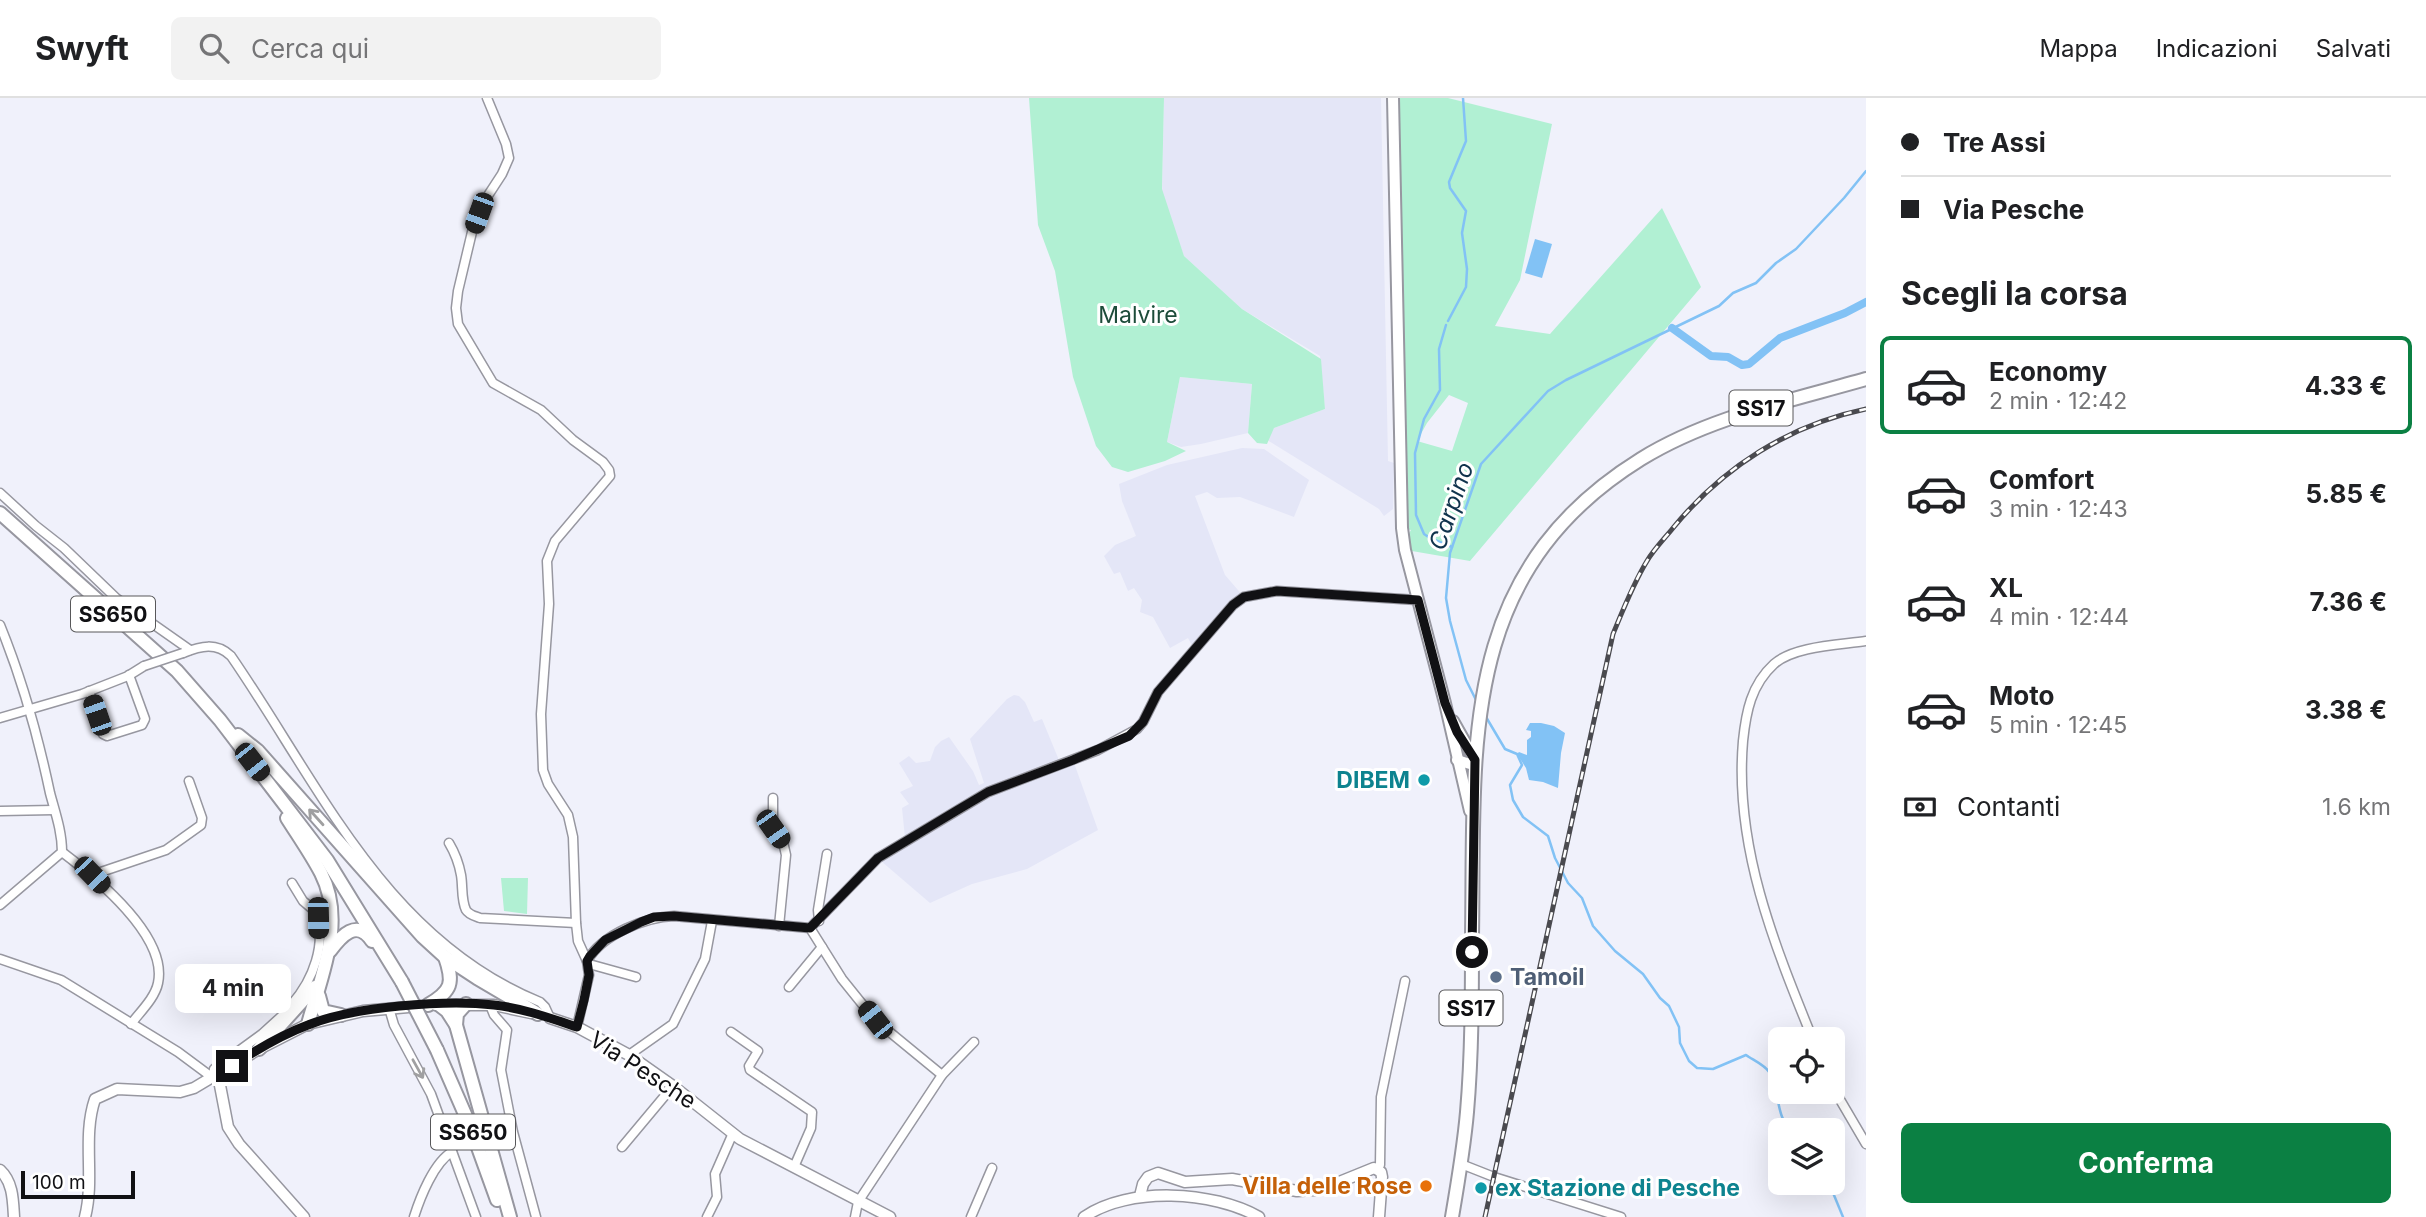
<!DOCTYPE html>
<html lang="it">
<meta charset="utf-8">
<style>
:root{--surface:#fff;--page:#f2f2f2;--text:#202124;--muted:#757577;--line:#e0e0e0;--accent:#0b8043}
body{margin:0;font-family:Inter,sans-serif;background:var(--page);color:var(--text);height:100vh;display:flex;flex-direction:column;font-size:26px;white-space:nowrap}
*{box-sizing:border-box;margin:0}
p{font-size:23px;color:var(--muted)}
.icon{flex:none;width:38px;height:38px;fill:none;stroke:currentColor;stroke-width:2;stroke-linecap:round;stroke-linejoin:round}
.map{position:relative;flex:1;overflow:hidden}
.side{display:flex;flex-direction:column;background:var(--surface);width:560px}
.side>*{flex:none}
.hud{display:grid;align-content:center;height:154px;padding:0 35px;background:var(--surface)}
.tools{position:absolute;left:1768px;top:929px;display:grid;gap:14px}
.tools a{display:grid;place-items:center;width:77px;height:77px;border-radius:10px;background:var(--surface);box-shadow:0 7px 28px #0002;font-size:35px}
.scale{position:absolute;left:21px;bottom:18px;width:114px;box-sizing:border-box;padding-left:7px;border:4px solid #111114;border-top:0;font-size:19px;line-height:24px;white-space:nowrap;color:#111114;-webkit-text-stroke:5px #fff;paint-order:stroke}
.end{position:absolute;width:32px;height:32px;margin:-16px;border:9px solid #111114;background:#fff;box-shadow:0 0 0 4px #fff}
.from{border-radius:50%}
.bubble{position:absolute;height:49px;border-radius:10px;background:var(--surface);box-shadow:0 7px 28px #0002;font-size:23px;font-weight:700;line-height:49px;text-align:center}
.car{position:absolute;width:21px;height:42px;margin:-21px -10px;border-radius:9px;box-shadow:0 0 5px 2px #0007;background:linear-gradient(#222 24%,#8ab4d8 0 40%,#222 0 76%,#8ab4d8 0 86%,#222 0)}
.hud b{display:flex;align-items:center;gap:24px;height:66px;font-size:26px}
.hud b+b{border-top:2px solid var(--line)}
.hud i{width:18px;height:18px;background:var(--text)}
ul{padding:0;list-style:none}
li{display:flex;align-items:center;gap:21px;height:98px;margin:0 14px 10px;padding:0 21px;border:4px solid transparent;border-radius:10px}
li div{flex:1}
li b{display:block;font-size:26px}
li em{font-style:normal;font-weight:700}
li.on{border-color:var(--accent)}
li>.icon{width:63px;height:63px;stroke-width:1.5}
h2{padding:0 35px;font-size:32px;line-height:84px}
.pay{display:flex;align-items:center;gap:18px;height:77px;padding:0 35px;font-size:26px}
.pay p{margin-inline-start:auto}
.cta{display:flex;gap:14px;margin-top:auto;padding:14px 35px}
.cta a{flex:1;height:80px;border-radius:10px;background:var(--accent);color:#fff;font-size:28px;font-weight:700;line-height:80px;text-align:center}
header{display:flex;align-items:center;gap:42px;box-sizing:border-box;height:98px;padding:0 35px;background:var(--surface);border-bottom:2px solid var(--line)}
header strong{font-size:33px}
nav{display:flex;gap:38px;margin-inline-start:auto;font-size:24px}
.search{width:490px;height:63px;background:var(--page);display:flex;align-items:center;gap:18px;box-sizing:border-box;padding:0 24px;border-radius:10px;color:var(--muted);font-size:26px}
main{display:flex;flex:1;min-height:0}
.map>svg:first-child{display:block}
.built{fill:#e4e6f7}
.green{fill:#b1f0d3;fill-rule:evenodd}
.water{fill:#82c2f5}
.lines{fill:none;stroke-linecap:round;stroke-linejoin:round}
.stream{stroke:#82c2f5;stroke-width:2.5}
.canal{stroke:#82c2f5;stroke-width:8}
.minor-casing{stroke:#9797a0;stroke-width:11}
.tertiary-casing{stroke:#9797a0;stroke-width:13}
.secondary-casing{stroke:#9797a0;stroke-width:14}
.primary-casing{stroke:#9797a0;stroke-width:16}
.trunk-casing{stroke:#9797a0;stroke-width:16}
.minor{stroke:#fff;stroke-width:8}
.tertiary{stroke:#fff;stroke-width:10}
.secondary{stroke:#fff;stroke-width:10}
.primary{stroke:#fff;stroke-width:12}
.trunk{stroke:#fff;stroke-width:12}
.rail-casing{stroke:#4a4a4f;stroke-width:5}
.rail{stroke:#fff;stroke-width:2.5;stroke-dasharray:8;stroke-linecap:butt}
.minor-bridge-casing{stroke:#9797a0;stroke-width:11;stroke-linecap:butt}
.trunk-bridge-casing{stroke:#9797a0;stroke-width:16;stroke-linecap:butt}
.minor-bridge{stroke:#fff;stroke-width:8}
.trunk-bridge{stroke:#fff;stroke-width:12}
.oneway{stroke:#a0a0a1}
.route{stroke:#111114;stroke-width:9}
.culture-dot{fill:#0f9aa8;stroke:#fff;stroke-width:2.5}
.service-dot{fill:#5c6f8a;stroke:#fff;stroke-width:2.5}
.food-dot{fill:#e8710a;stroke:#fff;stroke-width:2.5}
.labels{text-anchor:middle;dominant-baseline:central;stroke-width:6;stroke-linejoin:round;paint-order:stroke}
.shield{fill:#fff;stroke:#58585a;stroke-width:2}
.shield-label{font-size:21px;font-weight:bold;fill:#111114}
.park-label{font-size:23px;fill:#1d4c3a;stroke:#fff}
.culture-label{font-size:23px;font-weight:bold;fill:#0d838f;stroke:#fff;text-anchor:end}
.service-label{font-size:23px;font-weight:bold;fill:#4e5e75;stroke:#fff;text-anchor:start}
.street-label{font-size:23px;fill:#111114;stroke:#fff}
.food-label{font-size:23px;font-weight:bold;fill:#c56008;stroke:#fff;text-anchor:end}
.water-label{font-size:24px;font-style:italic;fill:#0f334c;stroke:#fff}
</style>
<header>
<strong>Swyft</strong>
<div class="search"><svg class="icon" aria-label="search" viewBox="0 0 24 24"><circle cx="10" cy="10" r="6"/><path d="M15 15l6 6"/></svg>Cerca qui</div>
<nav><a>Mappa</a><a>Indicazioni</a><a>Salvati</a></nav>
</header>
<main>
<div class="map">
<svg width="1866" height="1119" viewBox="0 0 1866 1119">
<rect width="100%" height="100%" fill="#f0f1fb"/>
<g class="built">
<polygon points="1164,0 1381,0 1388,363 1394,365 1393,411 1384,418 1379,411 1267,342 1274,330 1325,311 1320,258 1242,211 1184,158 1162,98"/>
<polygon points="1180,279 1252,286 1248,335 1201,346 1181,349 1167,344"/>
<polygon points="1242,350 1264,351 1309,382 1294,419 1240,399 1217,400 1207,394 1195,398 1225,477 1244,499 1195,553 1188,540 1170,550 1153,519 1140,514 1142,502 1134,490 1128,493 1120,474 1114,476 1104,458 1115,447 1136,438 1122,403 1119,386 1167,367"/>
<polygon points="1014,597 1019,598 1025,604 1034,624 1042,621 1061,667 1073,662 1098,732 1027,771 972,786 930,805 881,763 905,740 902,710 909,706 900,694 913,688 899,665 909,658 916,665 930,663 935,649 941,643 949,639 973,673 979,687 984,685 970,641 1007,601"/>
</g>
<g class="green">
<polygon points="1029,0 1164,0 1162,91 1184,158 1242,211 1321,261 1325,311 1274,330 1267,346 1257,345 1248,335 1252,286 1180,279 1167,344 1186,353 1165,363 1128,374 1112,369 1096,348 1073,279 1055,173 1038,127"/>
<path d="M1393,0H1448L1552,26L1520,182L1495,228L1550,236L1662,110L1701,189L1470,463L1406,452L1404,444L1411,432L1402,430ZM1449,297L1468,305L1452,353L1417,343L1427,325Z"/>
<polygon points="501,780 528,780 527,816 504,813"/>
</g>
<g class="water">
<polygon points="1535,141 1552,146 1542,180 1525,175"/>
<polygon points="1541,625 1554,628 1565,635 1561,655 1558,690 1543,684 1529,682 1526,670 1517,656 1519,654 1527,657 1527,642 1531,639 1531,633 1526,632 1530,625"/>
</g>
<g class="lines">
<g class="stream">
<polyline points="1448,223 1466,189 1467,171 1462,135 1466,113 1450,90 1449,84 1466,43 1463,0"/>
<polyline points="1446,227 1439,251 1440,292 1424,321 1415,355 1416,417 1424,436 1430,440 1452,449"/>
<polyline points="1479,608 1466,582 1450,523 1446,500 1450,455 1481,366 1548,293 1566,282 1719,208 1733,195 1756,185 1776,165 1796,151 1844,100 1866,73"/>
<path d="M1486,619L1505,651L1517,656L1522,667L1510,687L1513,702L1523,719L1548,738L1555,760L1568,785L1582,800L1593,828L1615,853L1643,876L1660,900L1669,908L1679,929L1680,945L1689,963L1697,970L1713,971L1746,957C1753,962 1765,967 1769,974C1780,991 1775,1016 1790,1032"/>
<polyline points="1829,1085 1843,1119"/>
</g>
<polyline class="canal" points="1672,230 1711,258 1728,259 1742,267 1749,266 1780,240 1845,215 1866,204"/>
<defs>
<g id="minor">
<polyline points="487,0 506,46 509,60 502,76 487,99 472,134 458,193 456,210 458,226 493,285 541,312 573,342 603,364 609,372 610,378 555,443 547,463 549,506 541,616 543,672 548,686 568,717 573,739 576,825 578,843 587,863"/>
<polyline points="0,395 36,428 64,450 116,500 190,552"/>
<path d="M0,527C22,581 38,638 50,695C55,714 62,733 62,754L0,807"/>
<path d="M183,555C201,548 216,544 231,558C320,687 385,841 540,904L545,909L550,920"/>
<polyline points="89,593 103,636 107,638 142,627 145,621 129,577"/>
<polyline points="0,620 82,596 128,578 144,568"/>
<polyline points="773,700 773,731 783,744 786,757 779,828"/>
<polyline points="0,713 54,712"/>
<path d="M449,745C455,755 459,766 461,777C463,788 461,802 466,812C469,817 475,818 480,820L576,825"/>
<path d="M62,754C95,779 168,838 158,885C155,900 140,914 131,926"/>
<polyline points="92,777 166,752 201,727 202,720 189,683"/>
<path d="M292,785L303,803L316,814C327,846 313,882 292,906"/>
<polyline points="819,823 818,812 827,756"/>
<polyline points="810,830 842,881 875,922 942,977"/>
<polyline points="0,861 61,882 178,954 213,980 214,971 262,936 284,916"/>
<polyline points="589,866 636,879"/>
<polyline points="789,889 822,849"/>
<polyline points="490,907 494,917 507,932 501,972 513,1034 536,1119"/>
<polyline points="389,910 394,927 431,996 476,1119"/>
<path d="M577,929L589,877L587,863C602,836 646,819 674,818L810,830L878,760L988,694L1098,652L1137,631L1143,624L1158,594L1233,507L1244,499L1277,493L1417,502"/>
<polyline points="731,934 758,953 749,968 750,972 812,1014 811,1030 794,1069"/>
<path d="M1813,942C1774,846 1734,748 1743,643C1746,614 1751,587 1774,566C1794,548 1840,547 1866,543"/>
<polyline points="629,957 673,926 705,861 712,823"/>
<polyline points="1832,988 1866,1046"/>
<polyline points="622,1049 673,988"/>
<polyline points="1461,1066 1494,1079 1621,1119"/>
<polyline points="1377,1070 1380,1067 1381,999 1405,883"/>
<path d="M414,1119C420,1100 434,1064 452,1054"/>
<polyline points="707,1119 717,1099 715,1076 733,1035"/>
<polyline points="855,1119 858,1104 942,977 974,944"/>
<polyline points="971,1119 992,1070"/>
</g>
<g id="tertiary">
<polyline points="435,907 494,907 531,915"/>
<polyline points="550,920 577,929 629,957 673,988 740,1041 890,1119"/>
<polyline points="218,977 228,1029 239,1046 304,1119"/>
<path d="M0,1072C13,1084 13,1102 14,1119"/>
<polyline points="1140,1098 1143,1086 1148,1079 1158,1075 1185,1084 1232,1081 1297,1093 1314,1092 1337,1085 1374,1070 1381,1074 1382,1079 1379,1119"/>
<path d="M85,1119C95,1080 82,1039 95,1001L117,991L180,994L194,990L259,951L308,926L363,913L420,908"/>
<path d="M1084,1119C1129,1088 1213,1093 1259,1119"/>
</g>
<g id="secondary">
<polyline points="1393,0 1402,430 1405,452 1445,605 1470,713"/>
<polyline points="1453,623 1475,662 1470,666 1457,662"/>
</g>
<path id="primary" d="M1452,1119C1458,1084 1464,1049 1467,1014C1472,956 1472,897 1472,839C1475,648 1456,476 1641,361C1709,319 1790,303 1866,281"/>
<g id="trunk">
<polyline points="0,415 177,573 220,622 327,762 402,884"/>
<polyline points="238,637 258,653 422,838 445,859 477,880 538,916"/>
<path d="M287,720C299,739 311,756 321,775C346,824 321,878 308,926"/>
<path d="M330,853C341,838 357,820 372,843"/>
<polyline points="319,898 323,913 341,917"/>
<polyline points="438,906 447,913 456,927 510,1119"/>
<path d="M428,907C452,893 454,885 445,859"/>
<polyline points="456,927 457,916 466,906"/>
<polyline points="259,951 315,889"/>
<polyline points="437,952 471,1030 497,1102"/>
</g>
</defs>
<use href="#minor" class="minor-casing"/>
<use href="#tertiary" class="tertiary-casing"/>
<use href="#secondary" class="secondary-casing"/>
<use href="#primary" class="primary-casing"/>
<use href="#trunk" class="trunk-casing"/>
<use href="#minor" class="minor"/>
<use href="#tertiary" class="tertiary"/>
<use href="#secondary" class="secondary"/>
<use href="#primary" class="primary"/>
<use href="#trunk" class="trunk"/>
<defs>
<path id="rail" d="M1485,1119L1613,536C1623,512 1633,486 1647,463C1654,451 1665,440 1673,430C1723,369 1789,327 1866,311"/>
</defs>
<use href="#rail" class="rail-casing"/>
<use href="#rail" class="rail"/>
<defs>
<polyline id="minor-bridge" points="144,568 183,555"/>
<polyline id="trunk-bridge" points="402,884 437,952"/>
</defs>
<use href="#minor-bridge" class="minor-bridge-casing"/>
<use href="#trunk-bridge" class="trunk-bridge-casing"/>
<use href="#minor-bridge" class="minor-bridge"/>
<use href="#trunk-bridge" class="trunk-bridge"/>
</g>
<defs><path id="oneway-shaft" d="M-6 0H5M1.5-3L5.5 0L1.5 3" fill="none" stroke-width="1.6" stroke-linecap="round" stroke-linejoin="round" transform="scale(1.75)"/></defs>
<g class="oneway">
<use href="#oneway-shaft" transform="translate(316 719) rotate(-132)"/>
<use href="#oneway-shaft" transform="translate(418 971) rotate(61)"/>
</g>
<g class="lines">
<path class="route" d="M232,968C256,952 281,937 308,927C352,909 446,901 494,907C522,910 550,920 577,929L584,902L589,877L587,863L590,858L605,842L641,824L654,819L674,818L810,830L878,760L956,713L988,694L1073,662L1129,638L1143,624L1158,594L1233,507L1244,499L1277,493L1418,502L1445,605L1457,634L1475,662L1472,854"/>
</g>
<g class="culture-dot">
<circle cx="1424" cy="682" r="7"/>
<circle cx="1481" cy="1090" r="7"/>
</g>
<circle class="service-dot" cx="1496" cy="879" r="7"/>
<circle class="food-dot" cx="1426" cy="1088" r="7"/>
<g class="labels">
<g class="shield">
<rect x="1729.5" y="292.5" width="63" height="35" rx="5"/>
<rect x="71" y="498.5" width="84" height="35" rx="5"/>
<rect x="1439.5" y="892.5" width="63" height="35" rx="5"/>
<rect x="431" y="1016.5" width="84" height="35" rx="5"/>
</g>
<g class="shield-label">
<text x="1761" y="310">SS17</text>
<text x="113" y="516">SS650</text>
<text x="1471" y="910">SS17</text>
<text x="473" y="1034">SS650</text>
</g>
<g class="park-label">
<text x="1138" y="217">Malvire</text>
</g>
<g class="culture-label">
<text x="1410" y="682">DIBEM</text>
<text x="1495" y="1090" text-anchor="start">ex Stazione di Pesche</text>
</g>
<g class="service-label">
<text x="1510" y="879">Tamoil</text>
</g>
<g class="street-label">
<text transform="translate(643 972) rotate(33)">Via Pesche</text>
</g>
<g class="food-label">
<text x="1412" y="1088">Villa delle Rose</text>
</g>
<g class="water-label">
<text transform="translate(1451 408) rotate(-71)">Carpino</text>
</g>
</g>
</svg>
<div class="tools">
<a><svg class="icon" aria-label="locate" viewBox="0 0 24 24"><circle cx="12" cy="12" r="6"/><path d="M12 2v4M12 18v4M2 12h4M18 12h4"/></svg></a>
<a><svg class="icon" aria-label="layers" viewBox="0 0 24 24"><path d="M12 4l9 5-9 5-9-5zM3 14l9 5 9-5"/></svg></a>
</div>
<div class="scale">100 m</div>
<i class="end from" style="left:1472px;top:854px"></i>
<i class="end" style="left:232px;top:968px"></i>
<div class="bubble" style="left:175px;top:866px;width:116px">4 min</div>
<i class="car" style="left:479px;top:115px;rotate:200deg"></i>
<i class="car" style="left:97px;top:617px;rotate:341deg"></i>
<i class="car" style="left:252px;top:664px;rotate:142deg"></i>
<i class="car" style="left:773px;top:731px;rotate:145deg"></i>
<i class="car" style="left:92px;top:777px;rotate:136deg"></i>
<i class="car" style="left:318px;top:820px;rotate:179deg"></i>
<i class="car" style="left:875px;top:922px;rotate:322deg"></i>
</div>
<section class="side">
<div class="hud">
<b><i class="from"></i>Tre Assi</b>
<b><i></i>Via Pesche</b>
</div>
<h2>Scegli la corsa</h2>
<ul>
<li class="on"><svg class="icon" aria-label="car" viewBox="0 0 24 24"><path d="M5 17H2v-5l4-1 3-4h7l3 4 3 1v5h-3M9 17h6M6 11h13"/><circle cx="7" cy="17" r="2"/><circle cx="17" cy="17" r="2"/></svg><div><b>Economy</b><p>2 min · 12:42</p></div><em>4.33 €</em></li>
<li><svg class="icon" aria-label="car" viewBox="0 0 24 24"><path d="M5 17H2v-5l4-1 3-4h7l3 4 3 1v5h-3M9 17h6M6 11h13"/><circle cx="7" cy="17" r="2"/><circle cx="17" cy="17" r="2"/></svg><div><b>Comfort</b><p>3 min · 12:43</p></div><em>5.85 €</em></li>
<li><svg class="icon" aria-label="car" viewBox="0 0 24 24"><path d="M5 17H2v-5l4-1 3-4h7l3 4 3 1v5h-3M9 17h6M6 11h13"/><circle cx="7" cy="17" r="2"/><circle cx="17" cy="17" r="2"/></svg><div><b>XL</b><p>4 min · 12:44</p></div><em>7.36 €</em></li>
<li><svg class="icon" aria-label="car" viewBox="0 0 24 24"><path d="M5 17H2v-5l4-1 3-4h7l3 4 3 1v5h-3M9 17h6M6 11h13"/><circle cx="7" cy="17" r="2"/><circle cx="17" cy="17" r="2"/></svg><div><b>Moto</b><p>5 min · 12:45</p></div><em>3.38 €</em></li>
</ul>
<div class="pay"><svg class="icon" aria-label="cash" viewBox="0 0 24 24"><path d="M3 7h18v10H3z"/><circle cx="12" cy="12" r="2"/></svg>Contanti<p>1.6 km</p></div>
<div class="cta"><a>Conferma</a></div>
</section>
</main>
